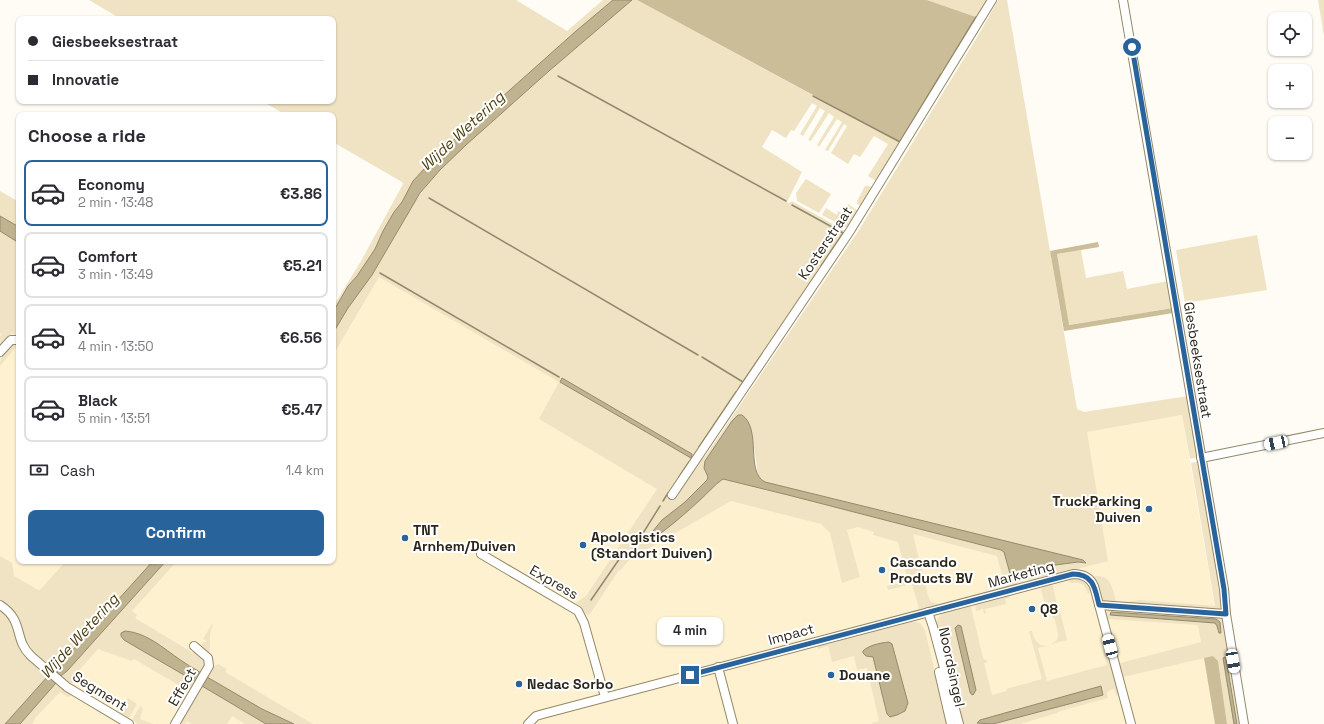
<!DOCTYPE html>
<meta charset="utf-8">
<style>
:root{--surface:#fff;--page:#f7f7f7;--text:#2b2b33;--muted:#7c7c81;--line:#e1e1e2;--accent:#29639b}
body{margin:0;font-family:"Space Grotesk",sans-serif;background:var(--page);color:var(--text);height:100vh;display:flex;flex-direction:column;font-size:15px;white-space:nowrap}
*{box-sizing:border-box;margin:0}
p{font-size:13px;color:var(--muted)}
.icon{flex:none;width:22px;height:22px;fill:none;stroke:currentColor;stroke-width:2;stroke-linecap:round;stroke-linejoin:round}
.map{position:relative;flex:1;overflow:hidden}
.panel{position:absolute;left:16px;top:112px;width:320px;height:452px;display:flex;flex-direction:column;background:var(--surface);border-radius:8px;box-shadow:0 1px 3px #0004}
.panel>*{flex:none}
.top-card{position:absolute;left:16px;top:16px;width:320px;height:88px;border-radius:8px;box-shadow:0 1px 3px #0004;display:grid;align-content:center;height:88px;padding:0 12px;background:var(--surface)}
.buttons{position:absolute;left:1268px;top:12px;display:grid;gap:8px}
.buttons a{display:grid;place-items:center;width:44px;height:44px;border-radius:8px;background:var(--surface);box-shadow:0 1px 3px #0004;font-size:20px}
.end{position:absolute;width:18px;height:18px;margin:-9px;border:5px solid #29639b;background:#fff;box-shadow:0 0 0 2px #fff}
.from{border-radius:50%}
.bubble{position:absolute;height:28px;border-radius:8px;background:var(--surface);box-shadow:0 1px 3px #0004;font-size:13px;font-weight:700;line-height:28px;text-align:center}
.car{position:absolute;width:12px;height:24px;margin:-12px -6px;border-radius:5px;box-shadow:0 0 3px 1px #0007;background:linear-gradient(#fff 24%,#345 0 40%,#fff 0 76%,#345 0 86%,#fff 0)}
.top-card b{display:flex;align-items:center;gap:14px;height:38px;font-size:15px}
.top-card b+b{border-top:1px solid var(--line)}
.top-card i{width:10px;height:10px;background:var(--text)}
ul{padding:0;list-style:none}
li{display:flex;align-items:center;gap:12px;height:66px;margin:0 8px 6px;padding:0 4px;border:2px solid var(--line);border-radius:8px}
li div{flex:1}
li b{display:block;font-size:15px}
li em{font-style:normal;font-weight:700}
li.active{border-color:var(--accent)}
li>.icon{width:36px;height:36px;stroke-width:1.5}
h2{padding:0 12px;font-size:18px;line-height:48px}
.pay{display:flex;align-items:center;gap:10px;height:44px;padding:0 12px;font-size:15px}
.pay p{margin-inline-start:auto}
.primary-button{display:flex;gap:8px;margin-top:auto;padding:8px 12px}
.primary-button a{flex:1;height:46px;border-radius:8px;background:var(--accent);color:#fff;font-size:16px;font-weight:700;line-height:46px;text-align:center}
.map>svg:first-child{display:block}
.built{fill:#fdf1d0}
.green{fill:#efe3c3;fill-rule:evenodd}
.forest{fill:#cabd98}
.water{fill:#c0b38f;stroke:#93896c}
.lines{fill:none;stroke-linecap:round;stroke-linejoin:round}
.stream{stroke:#93896c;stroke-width:1.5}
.minor-casing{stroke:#928768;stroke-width:10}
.minor{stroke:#fff;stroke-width:8}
.route{stroke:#29639b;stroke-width:5}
.poi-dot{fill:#29639b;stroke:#fff;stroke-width:1.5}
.labels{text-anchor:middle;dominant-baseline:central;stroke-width:4;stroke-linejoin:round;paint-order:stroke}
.street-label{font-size:14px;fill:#2b261a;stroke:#fff}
.poi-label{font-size:14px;font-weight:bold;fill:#2b261a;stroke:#fff;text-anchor:start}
.water-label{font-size:15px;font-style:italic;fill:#4f4013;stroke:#fff}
</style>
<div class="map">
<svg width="1324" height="724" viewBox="0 0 1324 724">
<rect width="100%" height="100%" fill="#fefcf5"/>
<polygon class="built" points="0,225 19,236 19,561 333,561 333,323 370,267 692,453 728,477 1082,561 1107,555 1086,432 1182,415 1235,724 0,724"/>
<g class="green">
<polygon points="89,0 516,0 567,31 603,0 613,0 437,155 413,181 402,202 394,212 383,231 375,249 357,276 348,286 333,312 333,307 361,261 403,184 402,182 333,142 333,115 286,115 262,101 333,101 333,19 121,19"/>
<path d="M632,0H637L899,142L976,17L927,0H990L876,181L868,176L888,144L874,136L860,157L854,154L848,164L831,153L847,126L844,124L828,151L825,150L842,122L837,119L819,147L817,145L834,117L829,113L811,141L808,140L825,111L820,108L803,136L800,134L817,106L812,103L794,131L791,130L786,138L772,130L762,147L802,172L787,202L789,203L792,201L845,231L847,234L670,498L674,500L697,464L706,455L859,230L979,34L998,0H1007L1077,409L1084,412L1188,396L1199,457L1190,459L1182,415L1087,432L1108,561L1073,570L1072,569L1005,586L997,556L913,534L928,596L931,602L939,604L919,609L912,584L888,590L887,586L908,581L898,542L873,535L874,532L858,527L847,530L860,577L842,583L830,533L821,524L731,501L630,559L620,571L619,570L590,614L587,615L576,603L577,602L586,596L657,489L539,419L559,382L379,277L333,355V333L355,296L372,275L412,206L427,185L449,160L466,145L549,71ZM738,415H742L754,446L758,476L760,480L765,482L1083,560L1085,564L1078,562L1048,566L1041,569L1034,570L1011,577L1004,552L1002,550L792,496L723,479H709L704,468L705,461L732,421Z"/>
<polygon points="1318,0 1324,0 1324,36"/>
<polygon points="806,179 831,194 819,213 797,201 796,193"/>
<polygon points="865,186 869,186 872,188 861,206 857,204 857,201"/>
<polygon points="0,191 19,202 19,227 0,216"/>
<polygon points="848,204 858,211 851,225 845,227 822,215 826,208 837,215 838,211 843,214 847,208 846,207"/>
<polygon points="0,231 19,243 19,337 12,333 0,347 0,336 2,334 0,333"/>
<polygon points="1257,235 1267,290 1185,303 1176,250"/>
<polygon points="1081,250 1086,278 1123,271 1127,289 1168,281 1173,308 1068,325 1057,254"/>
<path d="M14,344H19V350L15,348L0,366C0,357 4,347 14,344Z"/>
<path d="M1200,461L1221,587L1222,610L1104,602L1102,600L1098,583L1093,577C1110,572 1113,589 1116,601C1123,602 1132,602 1139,600L1215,606L1191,463Z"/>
<polygon points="0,556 12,563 14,576 38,590 40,590 66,561 153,561 61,663 54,669 50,666 49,667 28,647 16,615 9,608 0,602"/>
<polygon points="166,561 177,561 132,611 137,615 135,618 193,653 195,650 204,658 206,666 189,691 134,659 132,661 98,649 72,678 75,681 72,684 75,685 74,688 66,683 66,680 61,676"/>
<path d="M1074,577L1087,580L1093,591L1088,594C1085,584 1080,581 1071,583L1069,582L1070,578Z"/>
<polygon points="1049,583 1053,586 1057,605 1059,607 1067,640 1051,644 1057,640 1058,635 1055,620 1047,610 1041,590 1044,584"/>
<polygon points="1006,595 1011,597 1005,599 1006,604 985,609 986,613 984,614 983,609 976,611 975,604"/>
<path d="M969,605L971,607L983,658L988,662L984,663L992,695L1007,691L1006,689L1042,679L1029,631H1032C1034,639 1037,646 1047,646L1038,648L1047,681L1107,665L1103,649L1106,648L1120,692L1116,696L1114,689L1108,691L1107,693L1108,698L1057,712V713L1020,724H961L935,626C937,610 956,609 969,605Z"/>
<polygon points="0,608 11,619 18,644 48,676 5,724 0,724"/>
<polygon points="1110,609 1222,617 1223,618 1241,724 1227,724 1218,661 1213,656 1123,677 1114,643 1120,663 1201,642 1198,625 1108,619 1112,638 1106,613"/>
<polygon points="911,621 920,623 925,630 947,724 872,724 872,723 879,721 867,668 857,670 854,656 832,662 828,646 818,649 818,646 831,641 832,642 852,637 852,635"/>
<path d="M212,624L213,625C207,637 212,642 209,653L201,646L203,642H206L207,641L203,639Z"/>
<polygon points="218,664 227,669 225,672 313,724 292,724 274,717 206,678 211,668"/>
<polygon points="56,683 71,694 71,696 68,697 60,692 36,717 32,724 20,724"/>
<polygon points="202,686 268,724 245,724 232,716 227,724 192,724 187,721 185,724 183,724 181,722"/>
<polygon points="128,698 137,704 129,718 119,712"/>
<polygon points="140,706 143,708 140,719 153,724 138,724 132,720"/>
</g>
<g class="forest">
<polygon points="637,0 927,0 976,17 900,142"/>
<polygon points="1098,242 1099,247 1057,254 1069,325 1173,308 1173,313 1064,331 1050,251"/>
<polygon points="104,603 113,604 98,621 95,614"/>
<polygon points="1213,656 1218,661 1227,724 1215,724 1204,658"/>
</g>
<g class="water">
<polygon points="613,0 632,0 549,71 466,145 440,170 420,193 372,275 348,308 333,333 333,312 348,286 357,276 375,249 383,231 394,212 402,202 413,181 437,155 576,31"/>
<polygon points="0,216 19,227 19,243 0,231"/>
<polygon points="562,378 692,454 691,458 560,382"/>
<path d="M738,415H742C762,429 745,472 765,482L1083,560L1086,563L1078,562L1048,566L1041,570H1034L1011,577L1004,552L1001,550L792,496L723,479C714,485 708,493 700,500C686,513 672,525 657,536L654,535L653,531L662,520L685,502L707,480L708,477L704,468L705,461L732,421Z"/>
<polygon points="153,561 166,561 68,670 61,676 54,669 61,663"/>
<polygon points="1111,612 1216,619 1220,622 1221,633 1219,633 1217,626 1215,623 1110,615"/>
<polygon points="958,625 961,626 976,690 973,695 971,694 970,692 955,628"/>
<path d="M125,631C149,633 166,651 185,663C190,667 196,669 201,673L196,682L124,640L121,636V633Z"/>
<path d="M889,642L892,644L908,703L905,711L897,715L890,717L887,714L873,657L866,656L863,653V651C869,645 880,643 889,642Z"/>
<polygon points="1225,657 1226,658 1237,724 1234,724 1223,658"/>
<polygon points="48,676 56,683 20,724 5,724"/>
<polygon points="207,677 262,709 294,724 266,724 202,686"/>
<polygon points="1101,686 1103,695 993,724 977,723 980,720"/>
</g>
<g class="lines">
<g class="stream">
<polyline points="944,70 976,17"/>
<polyline points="558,76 786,201"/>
<polyline points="813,96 900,142 941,74"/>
<polyline points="429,198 698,355"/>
<polyline points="792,205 843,233 821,266"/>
<polyline points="380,273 559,377"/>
<polyline points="702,357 743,382"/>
<polyline points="739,388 760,357"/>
<polyline points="699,447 736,392"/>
<polyline points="679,477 689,462"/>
<polyline points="663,501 668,493"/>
<polyline points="591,600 620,558 628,557 660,506"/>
</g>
<defs>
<g id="minor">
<polyline points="1123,0 1224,589 1226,614 1244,724"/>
<polyline points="0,352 11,340 19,340"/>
<polyline points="1201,458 1324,433"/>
<polyline points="672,495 850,231 992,0"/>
<polyline points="481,554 578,611 584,623 605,697"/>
<path d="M0,605C25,621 13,639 31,656L67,687L129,724"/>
<polyline points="1099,605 1226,614"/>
<polyline points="928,612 933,627 959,724"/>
<polyline points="718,667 733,724"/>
<polyline points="939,672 951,724"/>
<polyline points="175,724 209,666 208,658 194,646"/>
<path d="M528,724L536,716L543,714L1073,574C1083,574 1090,577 1094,586L1131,724"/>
</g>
</defs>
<use href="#minor" class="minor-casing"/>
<use href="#minor" class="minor"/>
</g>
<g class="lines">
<path class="route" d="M690,675L1073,574C1094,574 1095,589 1099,605L1226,614L1224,589L1132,47"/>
</g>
<g class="poi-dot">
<circle cx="1149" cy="509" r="4"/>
<circle cx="405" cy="538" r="4"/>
<circle cx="583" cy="545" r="4"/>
<circle cx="882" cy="570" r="4"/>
<circle cx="1032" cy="609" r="4"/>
<circle cx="831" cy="675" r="4"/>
<circle cx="519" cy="684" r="4"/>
</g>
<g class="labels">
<g class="street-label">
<text transform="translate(825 243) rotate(-56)">Kosterstraat</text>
<text transform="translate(1198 360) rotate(81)">Giesbeeksestraat</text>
<text transform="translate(1021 574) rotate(-15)">Marketing</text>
<text transform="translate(554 582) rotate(30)">Express</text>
<text transform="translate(791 634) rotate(-15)">Impact</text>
<text transform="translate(952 667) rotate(78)">Noordsingel</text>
<text transform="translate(182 687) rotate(-60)">Effect</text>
<text transform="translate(100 691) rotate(32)">Segment</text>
</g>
<g class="poi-label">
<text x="1141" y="501" text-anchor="end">TruckParking<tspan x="1141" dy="16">Duiven</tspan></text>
<text x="413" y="530">TNT<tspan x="413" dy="16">Arnhem/Duiven</tspan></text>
<text x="591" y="537">Apologistics<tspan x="591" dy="16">(Standort Duiven)</tspan></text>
<text x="890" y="562">Cascando<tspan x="890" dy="16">Products BV</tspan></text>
<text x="1040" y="609">Q8</text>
<text x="839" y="675">Douane</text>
<text x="527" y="684">Nedac Sorbo</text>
</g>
<g class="water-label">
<text transform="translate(462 131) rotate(-43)">Wijde Wetering</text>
<text transform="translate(79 636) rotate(-48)">Wijde Wetering</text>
</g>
</g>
</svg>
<div class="buttons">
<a><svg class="icon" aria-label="locate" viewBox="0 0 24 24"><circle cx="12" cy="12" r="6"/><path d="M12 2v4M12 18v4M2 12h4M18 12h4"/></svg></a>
<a>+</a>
<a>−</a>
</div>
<i class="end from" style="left:1132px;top:47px"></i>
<i class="end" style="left:690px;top:675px"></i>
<div class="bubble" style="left:657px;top:617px;width:66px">4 min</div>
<i class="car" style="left:1276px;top:443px;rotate:258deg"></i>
<i class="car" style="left:1110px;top:646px;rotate:345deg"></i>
<i class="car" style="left:1233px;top:661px;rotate:170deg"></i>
<div class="top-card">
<b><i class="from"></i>Giesbeeksestraat</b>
<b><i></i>Innovatie</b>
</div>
<section class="panel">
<h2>Choose a ride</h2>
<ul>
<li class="active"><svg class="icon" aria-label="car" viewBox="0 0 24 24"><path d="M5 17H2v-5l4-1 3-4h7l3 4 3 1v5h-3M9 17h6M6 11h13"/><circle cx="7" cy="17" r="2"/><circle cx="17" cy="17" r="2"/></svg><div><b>Economy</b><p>2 min · 13:48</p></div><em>€3.86</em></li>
<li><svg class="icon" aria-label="car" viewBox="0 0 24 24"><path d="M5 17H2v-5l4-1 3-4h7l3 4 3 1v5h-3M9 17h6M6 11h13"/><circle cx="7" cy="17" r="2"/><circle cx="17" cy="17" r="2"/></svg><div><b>Comfort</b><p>3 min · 13:49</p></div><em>€5.21</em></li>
<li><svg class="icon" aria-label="car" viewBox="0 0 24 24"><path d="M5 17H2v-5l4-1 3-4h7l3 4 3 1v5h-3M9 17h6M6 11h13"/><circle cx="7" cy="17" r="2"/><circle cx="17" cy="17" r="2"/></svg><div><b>XL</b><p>4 min · 13:50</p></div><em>€6.56</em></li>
<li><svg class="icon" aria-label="car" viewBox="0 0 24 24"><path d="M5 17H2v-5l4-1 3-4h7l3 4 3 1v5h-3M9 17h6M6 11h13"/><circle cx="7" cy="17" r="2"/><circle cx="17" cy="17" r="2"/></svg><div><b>Black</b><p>5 min · 13:51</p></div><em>€5.47</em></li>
</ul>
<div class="pay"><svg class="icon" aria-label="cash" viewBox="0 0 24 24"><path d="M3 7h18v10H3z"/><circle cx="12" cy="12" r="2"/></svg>Cash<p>1.4 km</p></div>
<div class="primary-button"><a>Confirm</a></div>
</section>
</div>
